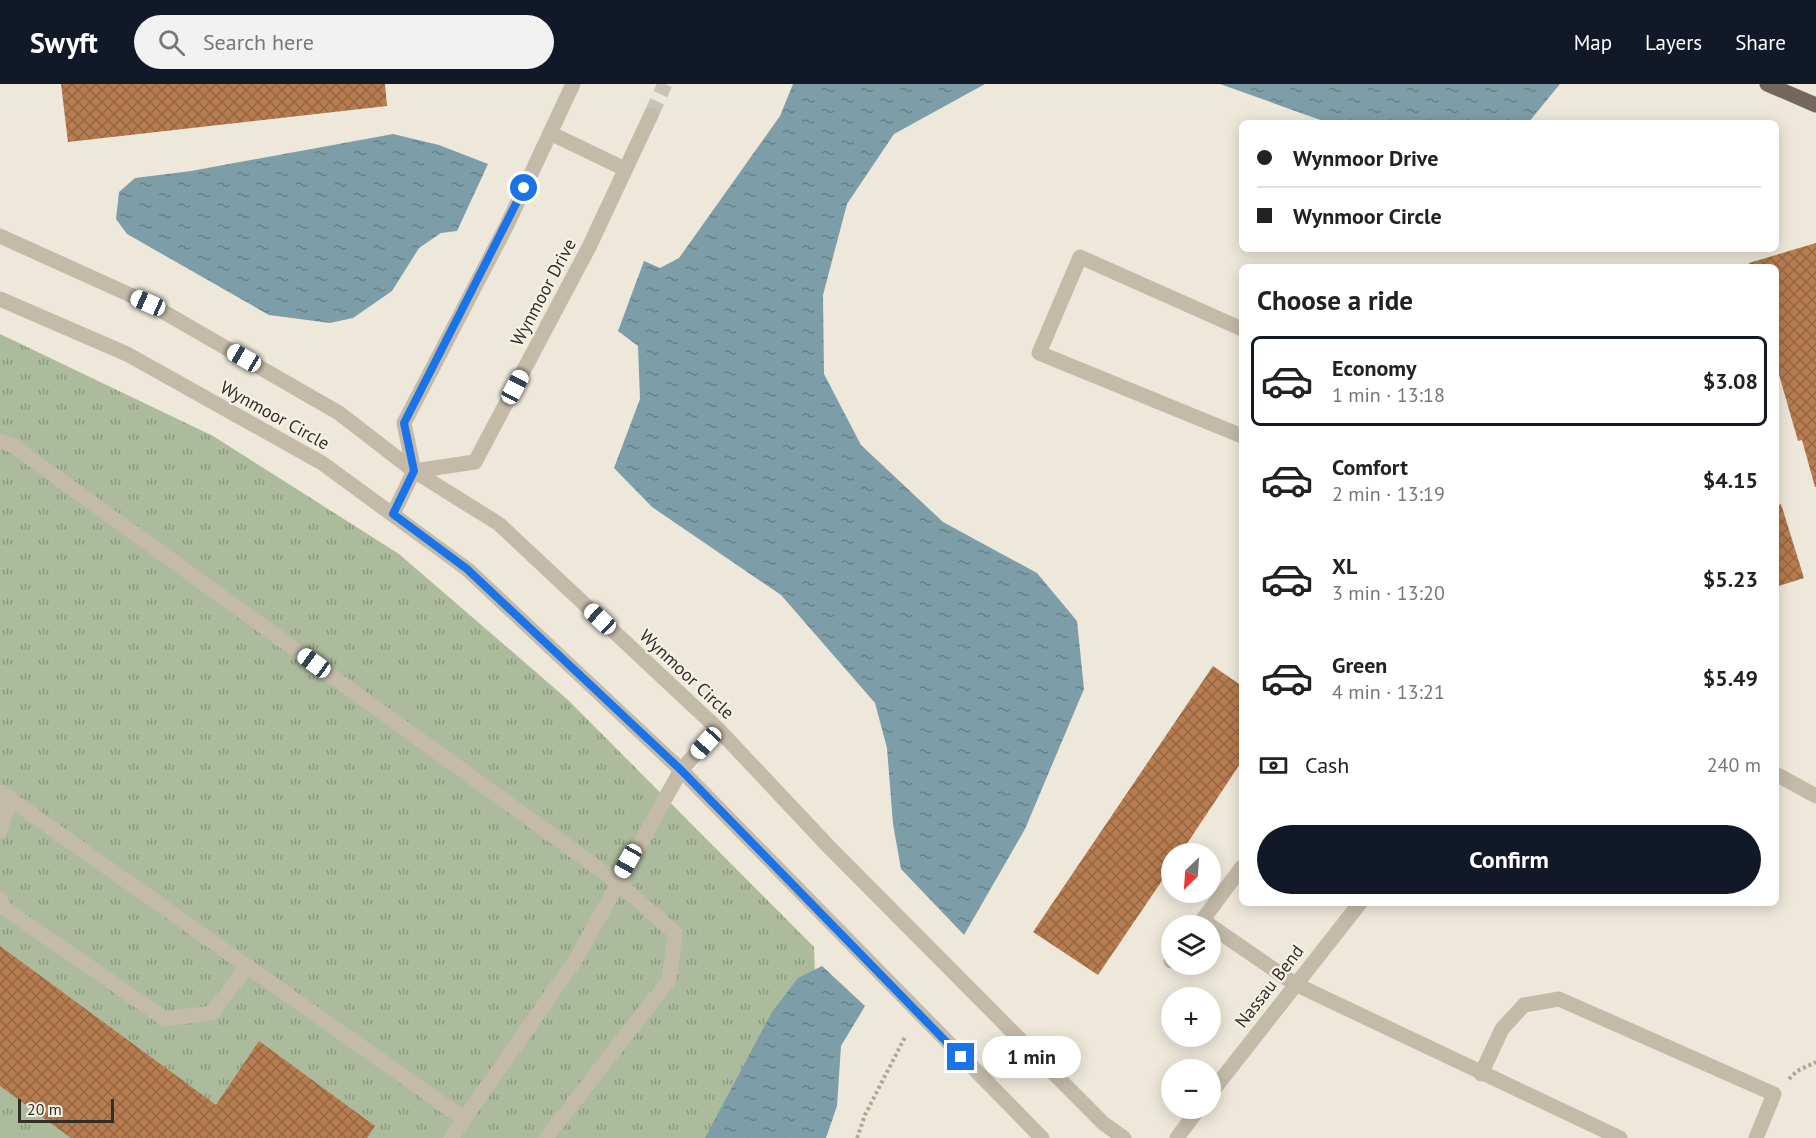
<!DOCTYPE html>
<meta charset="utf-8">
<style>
:root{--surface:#fff;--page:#f2f2f2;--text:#222;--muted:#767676;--line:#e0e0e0;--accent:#111827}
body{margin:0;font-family:"PT Sans",sans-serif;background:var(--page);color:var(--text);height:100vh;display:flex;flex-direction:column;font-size:22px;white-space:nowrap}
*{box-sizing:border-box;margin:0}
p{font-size:20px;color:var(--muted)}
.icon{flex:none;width:33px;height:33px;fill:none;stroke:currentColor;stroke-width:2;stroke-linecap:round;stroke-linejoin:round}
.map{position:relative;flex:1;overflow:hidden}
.details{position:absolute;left:1239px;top:180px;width:540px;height:642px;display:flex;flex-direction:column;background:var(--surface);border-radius:9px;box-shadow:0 3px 15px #0003}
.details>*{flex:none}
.banner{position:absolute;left:1239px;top:36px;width:540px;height:132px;border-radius:9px;box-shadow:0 3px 15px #0003;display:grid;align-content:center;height:132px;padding:0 18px;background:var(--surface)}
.needle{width:39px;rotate:205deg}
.controls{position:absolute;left:1161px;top:759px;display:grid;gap:12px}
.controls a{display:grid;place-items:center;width:60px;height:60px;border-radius:50%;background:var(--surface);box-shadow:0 3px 15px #0003;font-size:30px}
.scale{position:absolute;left:18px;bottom:15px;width:96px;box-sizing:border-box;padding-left:6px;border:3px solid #322d27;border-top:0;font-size:16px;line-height:21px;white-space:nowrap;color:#322d27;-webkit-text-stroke:4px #f6f2e6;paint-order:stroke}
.end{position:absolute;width:27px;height:27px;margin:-14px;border:8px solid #1a73e8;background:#fff;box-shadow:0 0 0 3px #fff}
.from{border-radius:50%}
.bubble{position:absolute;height:42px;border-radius:21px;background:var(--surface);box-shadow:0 3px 15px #0003;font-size:20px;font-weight:600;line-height:42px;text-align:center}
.car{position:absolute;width:18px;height:36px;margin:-18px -9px;border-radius:8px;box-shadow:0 0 4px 2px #0007;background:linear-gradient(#fff 24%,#345 0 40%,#fff 0 76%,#345 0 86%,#fff 0)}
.banner b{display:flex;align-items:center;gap:21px;height:57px;font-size:22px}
.banner b+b{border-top:2px solid var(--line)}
.banner i{width:15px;height:15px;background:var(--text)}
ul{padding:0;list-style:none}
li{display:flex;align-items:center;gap:18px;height:90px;margin:0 12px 9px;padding:0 6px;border:3px solid transparent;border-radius:9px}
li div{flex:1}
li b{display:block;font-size:22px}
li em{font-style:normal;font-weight:600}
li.active{border-color:var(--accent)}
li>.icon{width:54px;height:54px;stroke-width:1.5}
h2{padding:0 18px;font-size:27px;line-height:72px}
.pay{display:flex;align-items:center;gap:15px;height:66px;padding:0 18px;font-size:22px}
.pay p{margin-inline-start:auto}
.primary-button{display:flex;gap:12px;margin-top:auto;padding:12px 18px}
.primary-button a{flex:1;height:69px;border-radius:36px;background:var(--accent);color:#fff;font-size:24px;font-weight:600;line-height:69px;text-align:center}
header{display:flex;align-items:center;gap:36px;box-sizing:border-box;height:84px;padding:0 30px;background:var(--accent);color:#fff}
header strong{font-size:28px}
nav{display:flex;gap:33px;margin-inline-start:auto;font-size:21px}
.search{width:420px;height:54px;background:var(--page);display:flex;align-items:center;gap:15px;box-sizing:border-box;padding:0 21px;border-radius:33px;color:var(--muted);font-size:22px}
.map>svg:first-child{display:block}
.grass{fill:url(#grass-tufts)}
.water{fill:url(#water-ripples)}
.building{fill:url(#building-cross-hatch)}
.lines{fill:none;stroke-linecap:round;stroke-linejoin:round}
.minor-tunnel{stroke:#c8c3b6;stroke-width:15;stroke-dasharray:15 8;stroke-linecap:butt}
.path{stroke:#b0a592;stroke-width:4;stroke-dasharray:3 3;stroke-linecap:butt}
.minor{stroke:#c4baa8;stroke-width:15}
.major{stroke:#72675a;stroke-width:15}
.route{stroke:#1a73e8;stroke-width:8}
.labels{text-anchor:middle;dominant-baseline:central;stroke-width:4.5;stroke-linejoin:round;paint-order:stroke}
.street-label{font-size:18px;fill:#322d27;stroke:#f6f2e6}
</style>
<header>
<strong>Swyft</strong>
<div class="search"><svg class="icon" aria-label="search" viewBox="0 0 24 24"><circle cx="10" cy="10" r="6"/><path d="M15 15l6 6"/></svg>Search here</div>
<nav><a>Map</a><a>Layers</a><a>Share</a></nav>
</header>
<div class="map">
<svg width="1816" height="1054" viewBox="0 0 1816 1054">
<defs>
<pattern id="grass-tufts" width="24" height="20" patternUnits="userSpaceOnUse" patternTransform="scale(1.5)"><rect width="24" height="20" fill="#abbb9c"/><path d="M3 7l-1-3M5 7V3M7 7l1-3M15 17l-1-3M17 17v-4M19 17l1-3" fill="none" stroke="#8c987f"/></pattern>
<pattern id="water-ripples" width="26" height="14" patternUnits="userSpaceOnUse" patternTransform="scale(1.5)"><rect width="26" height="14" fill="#7d9ea8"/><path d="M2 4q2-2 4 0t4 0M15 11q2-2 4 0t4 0" fill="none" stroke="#678189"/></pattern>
<pattern id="building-cross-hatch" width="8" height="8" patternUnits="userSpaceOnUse" patternTransform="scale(1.5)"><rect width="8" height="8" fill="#b77c4f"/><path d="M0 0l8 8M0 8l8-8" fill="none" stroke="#956642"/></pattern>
</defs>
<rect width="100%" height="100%" fill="#eee8da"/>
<polygon class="grass" points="0,250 213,352 399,470 567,615 814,863 820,1034 817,1054 0,1054"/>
<g class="water">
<polygon points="793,0 985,0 894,50 847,120 823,211 824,290 861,361 943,438 1037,489 1077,537 1084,605 1025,745 964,851 901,785 893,740 887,664 875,619 781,511 652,423 614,384 640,315 638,262 618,247 644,177 660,184 679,174 780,32"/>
<polygon points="1220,0 1560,0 1528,39 1329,39"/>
<polygon points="393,50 439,61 488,80 457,147 441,149 419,164 392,207 353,234 330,239 269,231 127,150 116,135 119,108 135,94 191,87"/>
<polygon points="822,882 865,922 841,962 837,1022 826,1054 705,1054 772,928 798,894"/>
</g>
<g class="building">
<polygon points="61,0 385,0 387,22 68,58"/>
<polygon points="1816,159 1816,403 1815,403 1802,356 1798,357 1776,280 1776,183 1750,183 1749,179"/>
<polygon points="1781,420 1804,494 1776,503 1776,422"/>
<polygon points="1213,582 1242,602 1242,677 1180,770 1172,770 1172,782 1098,891 1033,848"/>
<polygon points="0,862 216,1021 259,957 375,1042 367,1054 71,1054 0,1002"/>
</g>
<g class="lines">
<polyline class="minor-tunnel" points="651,31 665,0"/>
<g class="path">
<polyline points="1789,995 1797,987 1816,978"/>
<polyline points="857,1054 865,1031 905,953"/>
</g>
<g class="minor">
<polyline points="550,49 625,85"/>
<polyline points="0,152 148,219 339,329 414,387 499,440 718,645 829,763 1103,1039 1124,1054"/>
<polyline points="0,215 127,270 322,379 467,485 681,686 1042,1054"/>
<polyline points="1242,245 1080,173 1039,269 1242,352"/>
<polyline points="0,357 12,361 617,798 675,849 669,896 546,1054"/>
<polyline points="414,387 475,378 589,163 651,31"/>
<polyline points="393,430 414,387 404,339 507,141 573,0"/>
<polyline points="1776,690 1816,712"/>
<polyline points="0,708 464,1035"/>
<polyline points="0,747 10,715"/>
<polyline points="0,815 4,824 165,935 212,929 247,882"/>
<polyline points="1202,836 1295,900 1620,1054"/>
<polyline points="1198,842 1242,783"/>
<polyline points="1171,877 1172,877"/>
<polyline points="1481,990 1502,945 1524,921 1559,915 1774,1010 1756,1054"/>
<polyline points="1210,1010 1360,819"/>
<polyline points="451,1054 576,875 681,686 718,645"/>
<polyline points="1177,1054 1199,1024"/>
</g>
<polyline class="major" points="1767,0 1816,21"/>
</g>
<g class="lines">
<polyline class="route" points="524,104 404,339 414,387 393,430 467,485 681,686 961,973"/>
</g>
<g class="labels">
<g class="street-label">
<text transform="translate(543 208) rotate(-62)">Wynmoor Drive</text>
<text transform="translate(275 331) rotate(29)">Wynmoor Circle</text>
<text transform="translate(687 590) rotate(43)">Wynmoor Circle</text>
<text transform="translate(1269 902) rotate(-52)">Nassau Bend</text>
</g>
</g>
</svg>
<div class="controls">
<a><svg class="needle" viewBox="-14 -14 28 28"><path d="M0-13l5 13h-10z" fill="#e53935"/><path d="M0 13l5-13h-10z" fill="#767676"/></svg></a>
<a><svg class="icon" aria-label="layers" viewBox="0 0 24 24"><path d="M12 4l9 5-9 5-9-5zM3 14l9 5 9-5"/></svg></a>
<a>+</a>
<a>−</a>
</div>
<div class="scale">20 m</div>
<i class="end from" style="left:524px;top:104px"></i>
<i class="end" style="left:961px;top:973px"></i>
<div class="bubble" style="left:982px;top:952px;width:99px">1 min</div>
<i class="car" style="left:148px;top:219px;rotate:294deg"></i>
<i class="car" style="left:244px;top:274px;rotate:300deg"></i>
<i class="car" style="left:515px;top:303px;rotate:28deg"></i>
<i class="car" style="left:600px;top:535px;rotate:313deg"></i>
<i class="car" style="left:314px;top:579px;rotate:306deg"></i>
<i class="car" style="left:706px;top:659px;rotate:222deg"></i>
<i class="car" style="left:628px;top:777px;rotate:209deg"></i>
<div class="banner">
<b><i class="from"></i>Wynmoor Drive</b>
<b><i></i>Wynmoor Circle</b>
</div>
<section class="details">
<h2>Choose a ride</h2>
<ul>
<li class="active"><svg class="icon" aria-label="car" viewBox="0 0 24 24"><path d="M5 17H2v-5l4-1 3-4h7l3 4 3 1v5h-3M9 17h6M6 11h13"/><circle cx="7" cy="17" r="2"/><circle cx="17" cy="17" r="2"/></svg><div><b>Economy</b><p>1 min · 13:18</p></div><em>$3.08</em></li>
<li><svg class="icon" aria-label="car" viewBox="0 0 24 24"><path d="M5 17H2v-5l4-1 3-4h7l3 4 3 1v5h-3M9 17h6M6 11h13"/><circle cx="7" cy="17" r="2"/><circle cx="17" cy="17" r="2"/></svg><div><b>Comfort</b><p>2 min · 13:19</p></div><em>$4.15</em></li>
<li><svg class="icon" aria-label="car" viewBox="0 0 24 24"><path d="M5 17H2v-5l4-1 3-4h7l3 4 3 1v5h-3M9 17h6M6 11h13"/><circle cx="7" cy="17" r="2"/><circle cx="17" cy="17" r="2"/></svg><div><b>XL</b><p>3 min · 13:20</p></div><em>$5.23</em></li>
<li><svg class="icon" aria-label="car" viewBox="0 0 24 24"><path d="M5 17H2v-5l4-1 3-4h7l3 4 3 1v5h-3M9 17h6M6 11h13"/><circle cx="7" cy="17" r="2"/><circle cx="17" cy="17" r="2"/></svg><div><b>Green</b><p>4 min · 13:21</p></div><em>$5.49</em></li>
</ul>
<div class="pay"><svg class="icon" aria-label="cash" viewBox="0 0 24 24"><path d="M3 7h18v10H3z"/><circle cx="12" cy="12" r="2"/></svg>Cash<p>240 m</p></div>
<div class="primary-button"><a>Confirm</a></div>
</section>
</div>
